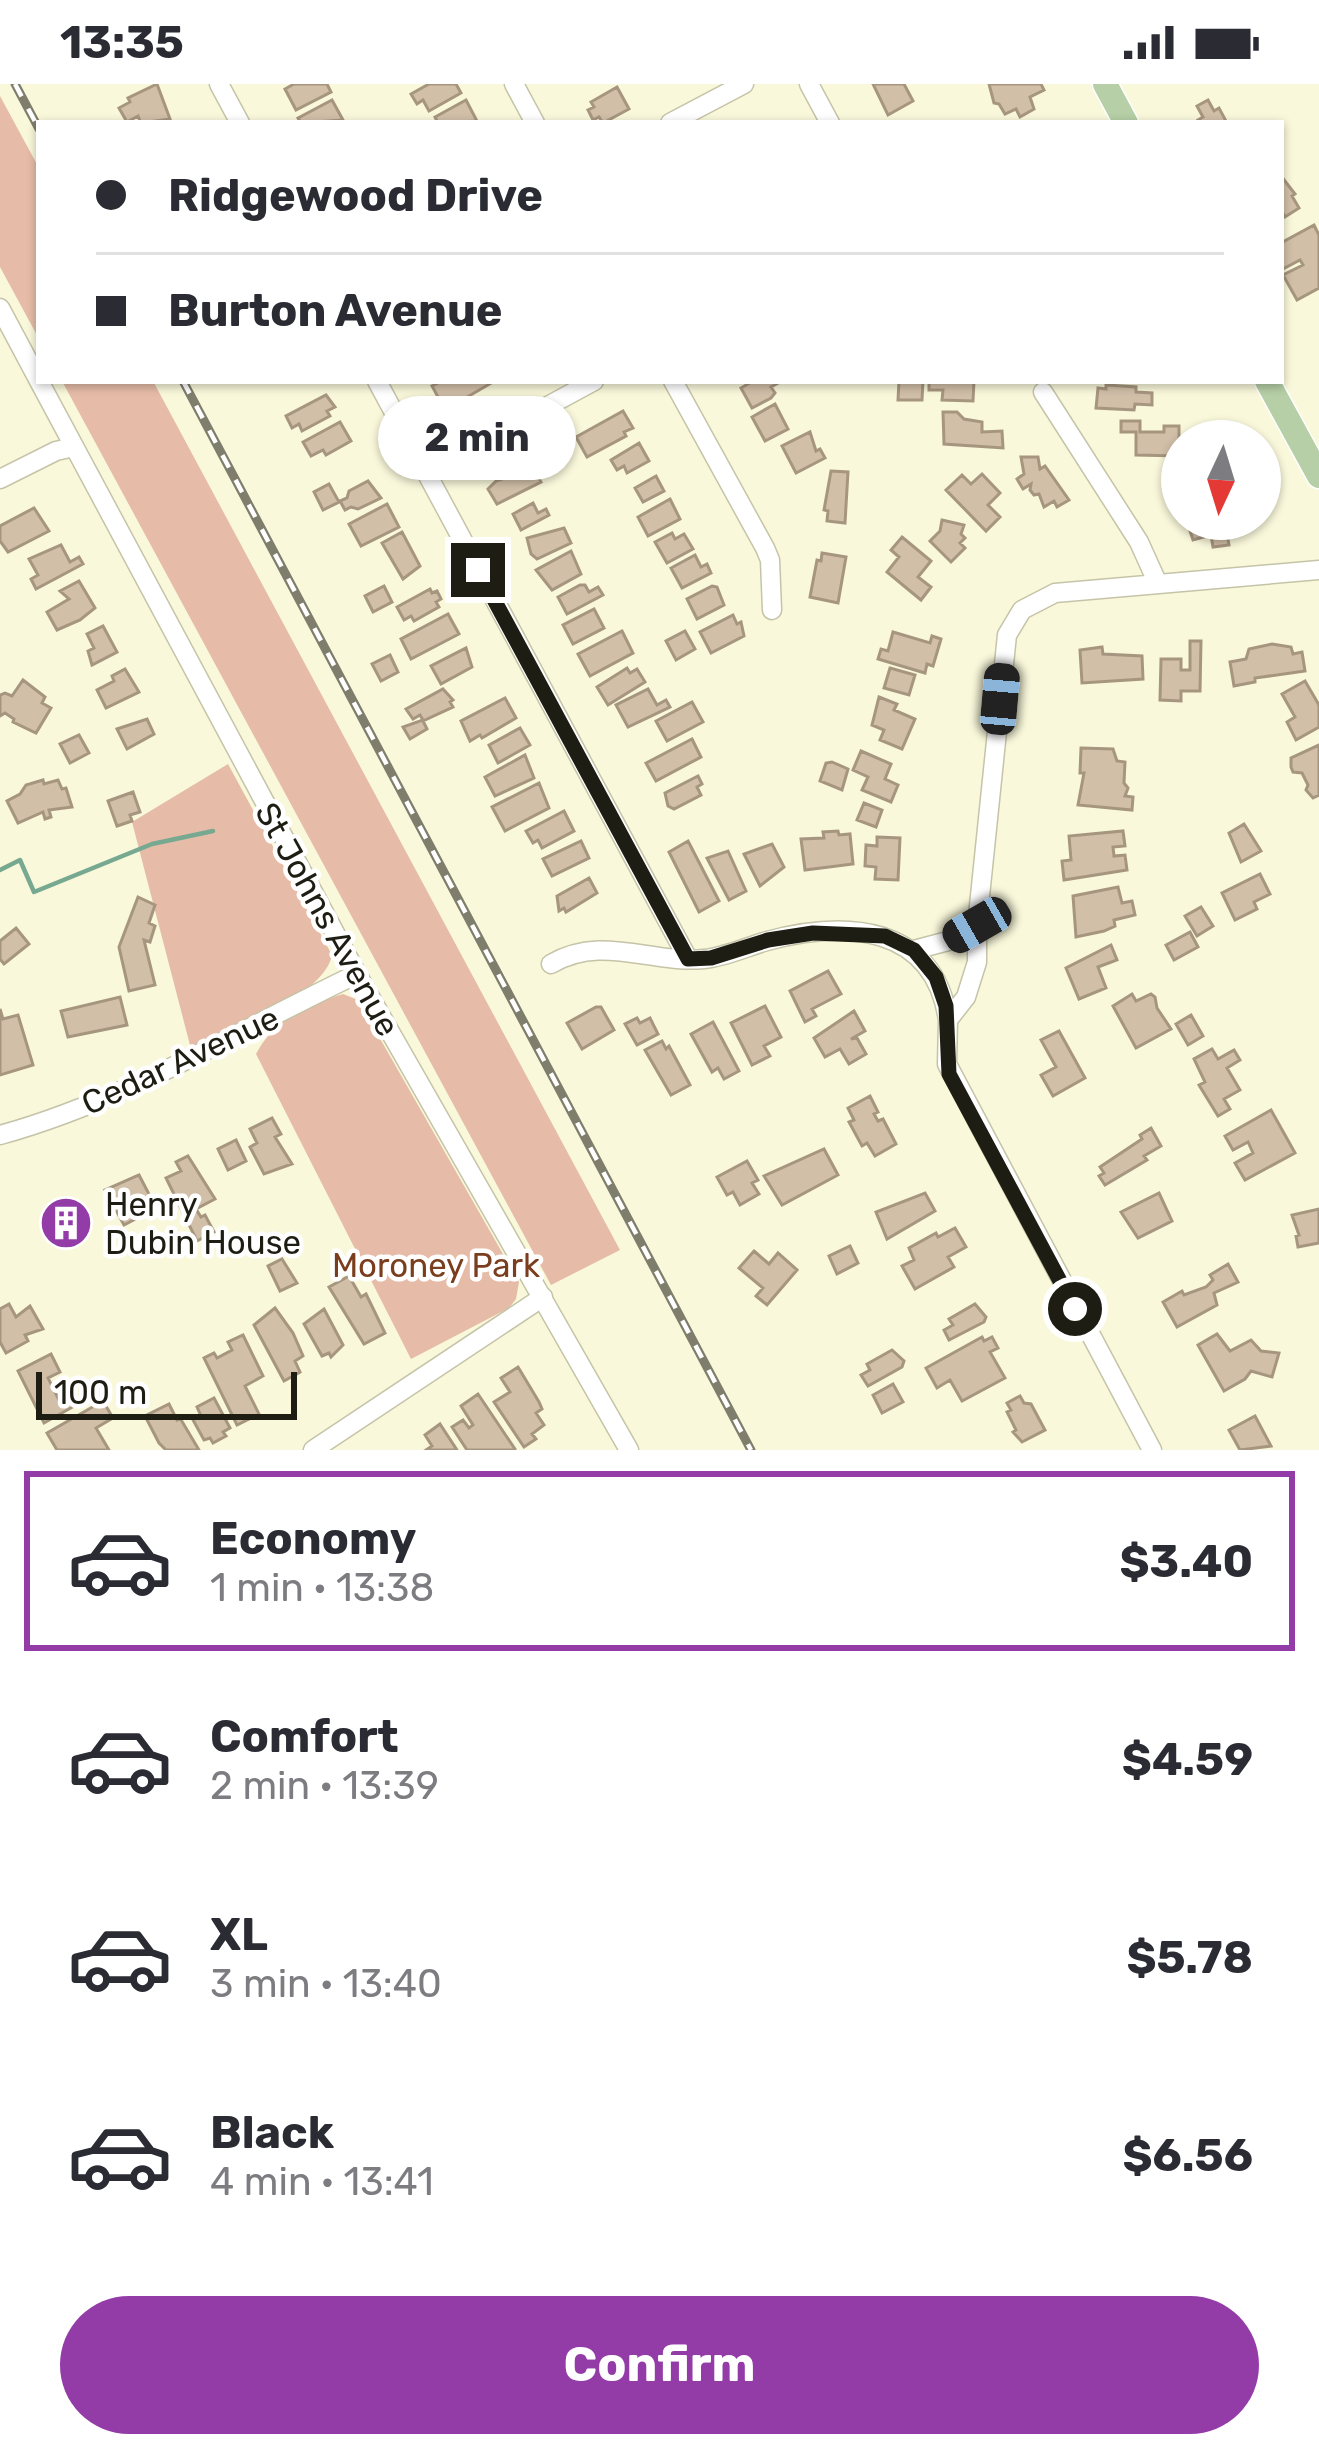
<!DOCTYPE html>
<html lang="en">
<head>
<meta charset="utf-8">
<style>
  :root { --surface:#fff; --page:#f7f7f7; --text:#2b2b33; --muted:#7c7c81; --line:#e1e1e2; --accent:#933ca8 }
  body { margin:0; font-family:Rubik,sans-serif; background:var(--page); color:var(--text); height:100vh; display:flex; flex-direction:column; font-size:45px; white-space:nowrap }
  * { box-sizing:border-box; margin:0 }
  p { font-size:39px; color:var(--muted) }
  .icon { flex:none; width:66px; height:66px; fill:none; stroke:currentColor; stroke-width:2; stroke-linecap:round; stroke-linejoin:round }
  .map { position:relative; height:1366px; overflow:hidden }
  .details { display:flex; flex-direction:column; background:var(--surface); flex:1 }
  .details>* { flex:none }
  .guide { position:absolute; left:36px; top:36px; width:1248px; height:264px; border-radius:0px; box-shadow:0 3px 9px #0004; display:grid; align-content:center; height:264px; padding:0 60px; background:var(--surface) }
  .needle { width:78px; rotate:184deg }
  .tools { position:absolute; left:1161px; top:336px; display:grid; gap:24px }
  .tools a { display:grid; place-items:center; width:120px; height:120px; border-radius:50%; background:var(--surface); box-shadow:0 3px 9px #0004; font-size:60px }
  .scale { position:absolute; left:36px; bottom:30px; width:261px; box-sizing:border-box; padding-left:12px; border:6px solid #1e1d13; border-top:0; font-size:33px; line-height:42px; white-space:nowrap; color:#1e1d13; -webkit-text-stroke:9px #fff; paint-order:stroke }
  .end { position:absolute; width:54px; height:54px; margin:-27px; border:15px solid #1e1d13; background:#fff; box-shadow:0 0 0 6px #fff }
  .from { border-radius:50% }
  .bubble { position:absolute; height:84px; border-radius:42px; background:var(--surface); box-shadow:0 3px 9px #0004; font-size:39px; font-weight:700; line-height:84px; text-align:center }
  .car { position:absolute; width:36px; height:72px; margin:-36px -18px; border-radius:15px; box-shadow:0 0 9px 3px #0007; background:linear-gradient(#222 24%,#8ab4d8 0 40%,#222 0 76%,#8ab4d8 0 86%,#222 0) }
  .guide b { display:flex; align-items:center; gap:42px; height:114px; font-size:45px }
  .guide b+b { border-top:3px solid var(--line) }
  .guide i { width:30px; height:30px; background:var(--text) }
  ul { padding:21px 0 0; list-style:none }
  li { display:flex; align-items:center; gap:36px; height:180px; margin:0 24px 18px; padding:0 36px; border:6px solid transparent; border-radius:0px }
  li div { flex:1 }
  li b { display:block; font-size:45px }
  li em { font-style:normal; font-weight:700 }
  li.selected { border-color:var(--accent) }
  li>.icon { width:108px; height:108px; stroke-width:1.5 }
  .primary-button { display:flex; gap:24px; margin-top:auto; padding:24px 60px }
  .primary-button a { flex:1; height:138px; border-radius:72px; background:var(--accent); color:#fff; font-size:48px; font-weight:700; line-height:138px; text-align:center }
  .status { display:flex; justify-content:space-between; align-items:center; height:84px; padding:0 60px; background:var(--surface); direction:ltr }
  .status svg { height:33px; fill:currentColor }
  .map>svg:first-child { display:block }
  .green { fill:#e6bca8 }
  .lines { fill:none; stroke-linecap:round; stroke-linejoin:round }
  .stream { stroke:#77a991; stroke-width:4.5 }
  .building { fill:#d1bfa8; stroke:#a7967f; stroke-width:3 }
  .minor-casing { stroke:#c5c4a8; stroke-width:21 }
  .major-casing { stroke:#fff; stroke-width:27 }
  .minor { stroke:#fff; stroke-width:18 }
  .major { stroke:#b6cfa6; stroke-width:24 }
  .rail-casing { stroke:#7f7e6c; stroke-width:9 }
  .rail { stroke:#fff; stroke-width:4.5; stroke-dasharray:14; stroke-linecap:butt }
  .route { stroke:#1e1d13; stroke-width:15 }
  .labels { text-anchor:middle; stroke-width:9; stroke-linejoin:round; paint-order:stroke }
  .street-label { font-size:33px; fill:#1e1d13; stroke:#fff }
  .poi-label { font-size:33px; fill:#1e1d13; stroke:#fff; text-anchor:start }
  .park-label { font-size:33px; fill:#7a3e1e; stroke:#fff }
</style>
</head>
<body>
<div class="status"><b>13:35</b><svg viewBox="0 0 49 12"><path d="M0 12V9h3v3zM5 12V6h3v6zM10 12V3h3v9zM15 12V0h3v12zM26 1h20v11H26zM47 4h2v5h-2z"/></svg></div>
<div class="map">
<svg width="1319" height="1366" viewBox="0 0 1319 1366">
  <rect width="100%" height="100%" fill="#f9f8db"/>
  <!-- green -->
  <path class="green" d="M0,12l39,72v171l-39,-72z
    M62,297h91l467,869 -69,35z
    M228,680l104,191c-8,42 -104,76 -141,94l-59,-227z
    M343,910l15,6 161,282 -3,17 -7,9 -98,51 -155,-305c16,-32 52,-50 87,-60z"/>
  <g class="lines">
    <!-- stream -->
    <path class="stream" d="M0,786l20,-10 14,32 118,-48 61,-13"/>
  </g>
  <!-- building -->
  <path class="building" d="M157,0l13,35 -29,4 -3,-7 -11,6 -8,-14 11,-6 -2,-4z
    M294,0h33l4,8 -35,18 -11,-21z
    M429,0h27l5,9 -32,18 -6,-11 -6,4 -6,-10z
    M873,0h31l9,17 -25,14z
    M989,0h52l3,6 -14,7 4,12 -14,8 -4,-8 -11,5 -6,-10 -5,-1z
    M617,3l12,22 -26,14 -4,-6 -6,3 -5,-10 6,-3 -3,-5z
    M332,16l11,20 -42,3 -3,-5z
    M466,16l11,21 -39,2 -3,-6z
    M1208,16l6,11 5,-3 8,15h-27l-2,-3 5,-3 -6,-11z
    M1281,92l14,18 -3,2 7,12 -14,9 -4,-7z
    M1314,141l5,10v53l-22,12 -14,-25 20,-10 -3,-5 -19,10v-27z
    M442,297h50l1,1 -48,28 -13,-24z
    M753,297h29l-11,6 4,6 -4,5 -19,10 -11,-20z
    M899,297h24l-1,19h-24z
    M929,297h45l-1,20 -31,-1 1,-10h-14z
    M1106,301l30,2v5l16,1v12l-17,-1 -1,6 -38,-2 2,-20 8,1z
    M326,311l9,12 -8,4 3,5 -28,15 -3,-7 -7,4 -6,-12z
    M775,320l13,25 -23,12 -13,-24z
    M623,327l10,17 -9,4 2,4 -39,21 -11,-20z
    M943,328h14l7,7 18,3v10l20,-1 1,17 -59,-4z
    M1121,337h19v11h24v-6h15v30l-43,-1v-23h-15z
    M340,338l11,19 -25,14 -3,-5 -12,6 -8,-14z
    M810,348l6,19 4,-2 5,9 -29,15 -14,-27z
    M639,359l10,18 -22,12 -3,-7 -7,4 -6,-10z
    M1021,373h17l2,12 5,-3 24,34 -12,7 -3,-6 -10,6 -5,-13 -5,1 -4,-5 1,-6 -8,5 -6,-10 7,-5z
    M533,384l8,14 -44,22 -9,-15 8,-8z
    M831,387l17,1 -3,51 -18,-2 1,-10 -4,-1z
    M982,390l18,19 -12,12 12,12 -14,14 -40,-41 16,-15 9,9z
    M656,392l8,15 -21,11 -8,-14z
    M368,397l13,17 -23,11 -7,-2 -6,3 -5,-9 7,-3 2,-7z
    M329,400l10,18 -16,8 -9,-18z
    M670,415l10,20 -32,17 -10,-19z
    M533,419l5,10 8,-4 3,6 -28,15 -8,-16z
    M387,420l12,23 -38,19 -12,-22z
    M34,424l15,23 -41,21 -8,-11v-15z
    M1186,435h31l2,8 -11,2v4l18,-5 3,17 -16,2 -2,-12 -18,5z
    M942,436l22,5 -3,9 4,4 -5,5 5,5 -14,14 -21,-21 10,-10z
    M564,444l7,15 -34,16 -6,-5 -4,-16z
    M402,448l18,34 -17,13 -21,-36z
    M672,449l3,6 9,-5 9,15 -26,14 -12,-21z
    M902,453l29,24 -13,16 13,10 -10,13 -34,-28 12,-15 -8,-7z
    M61,461l9,17 9,-5 4,7 -47,25 -5,-10 7,-4 -9,-16z
    M571,467l10,23 -29,16 -16,-20z
    M822,469l24,4 -8,46 -28,-6 7,-37 4,1z
    M695,471l6,12 6,-3 4,9 -29,15 -11,-20z
    M79,497l16,27 -15,12 -23,10 -10,-18 22,-13 -9,-8z
    M580,501h5l4,7 9,-5 5,8 -36,19 -9,-17z
    M384,502l8,16 -19,10 -8,-16z
    M712,502l5,1 7,18 -27,14 -10,-20z
    M430,505l2,4 5,-2 4,8 -5,3 3,5 -25,14 -3,-5 -7,4 -7,-13z
    M594,525l10,19 -31,16 -10,-19z
    M448,530l11,20 -48,25 -10,-20z
    M733,531l4,9 4,-2 3,14 -33,17 -11,-21z
    M103,542l14,26 -25,13 -4,-14 6,-3 -7,-14z
    M622,547l11,22 -43,23 -12,-22z
    M685,547l10,18 -19,11 -10,-19z
    M893,548l37,11 2,-7 9,3 -8,27 -6,-2 -2,9 -47,-14 3,-10 7,2z
    M1190,557h11l-1,50h-19v10l-21,-1 1,-41h20v11h9z
    M1272,560l19,3 2,7 9,-2 3,19 -50,7v4l-21,4 -4,-24 16,-3 3,-10z
    M1102,563l1,7 39,2 1,23 -61,4 -2,-33z
    M466,564l6,19 -31,17 -10,-18z
    M390,571l8,17 -17,9 -9,-17z
    M627,584l3,5 7,-4 8,13 -37,23 -11,-18z
    M890,584l25,7 -6,20 -25,-7z
    M125,585l14,23 -33,16 -9,-18 17,-9 -2,-5z
    M23,596l22,17 -3,6 9,5 -15,25 -23,-11 1,-3 -9,-6 -5,3v-21l5,-2 7,3z
    M1305,597l14,24v22l-23,13 -9,-18 8,-5 -13,-23z
    M443,605l10,11 -3,2 3,5 -30,14 4,8 -17,10 -7,-12 20,-7 -3,-5 -7,4 -7,-10z
    M648,605l9,16 9,-5 4,7 -42,20 -12,-22z
    M879,613l18,7 -3,6 21,9 -13,30 -22,-9 4,-10 -12,-5z
    M505,614l11,20 -34,20 -2,-3 -10,6 -9,-20z
    M692,618l11,20 -36,19 -11,-20z
    M147,635l7,15 -27,15 -10,-20z
    M520,644l10,17 -32,18 -9,-18z
    M79,651l10,18 -19,10 -10,-19z
    M692,655l9,18 -45,24 -10,-18z
    M1319,661v50l-6,3 -7,-8 2,-5 -6,-12 -9,-1 -2,-5v-9z
    M1081,664l32,1 4,12 8,1 -1,21 4,5 -3,8 8,1 -1,13 -54,-5 6,-32h-4z
    M861,667l30,13 -6,15 13,6 -7,17 -29,-12 6,-13 -15,-7z
    M525,671l9,23 -39,18 -10,-19z
    M832,678l16,7 -6,21 -22,-9 6,-18z
    M698,692l4,8 -5,3 4,8 -27,14 -6,-3 -3,-13z
    M43,696l1,4 14,-4 4,9 4,-1 6,19 -23,3 2,7 -6,2 -2,-7 -25,11 -11,-22 13,-7 6,-9z
    M539,699l10,25 -44,23 -13,-24z
    M133,708l7,20 -10,3 2,6 -15,5 -9,-25z
    M864,719l18,7 -6,17 -19,-7z
    M564,727l10,20 -32,17 -4,-8 -5,3 -7,-12z
    M1244,740l17,27 -20,11 -12,-29z
    M838,747l1,4 11,-1 3,30 -48,6 -4,-31 23,-1 -1,-6z
    M1123,747l2,15 -12,1 1,9 11,-1 2,15 -63,10 -2,-19 9,-1 -2,-24z
    M877,753l23,1 -2,42 -23,-1 1,-12 -11,-1 1,-21 11,1z
    M581,757l8,17 -37,18 -9,-17z
    M688,757l31,60 -20,11 -30,-60z
    M772,760l12,23 -24,19 -16,-32z
    M728,767l18,40 -17,9 -22,-42z
    M1260,790l10,20 -16,8 3,7 -22,11 -13,-27z
    M589,794l8,15 -31,19 -2,-4 -5,3 -2,-15z
    M1118,803l4,16 10,-2 3,14 -21,5 1,6 -11,5 -28,6 -3,-41z
    M138,813l17,8 -6,18 6,3 -5,16 -6,-2 11,45 -26,6 -10,-44z
    M1201,823l12,19 -16,10 -12,-20z
    M16,844l13,16 -25,20 -4,-5v-18z
    M1190,848l8,15 -24,13 -8,-15z
    M1111,861l6,15 -19,7 8,21 -27,11 -13,-31z
    M828,887l13,23 -29,15 4,7 -11,6 -15,-31z
    M1132,910l4,7 15,-7 4,3 2,11 14,21 -35,19 -23,-42z
    M120,913l7,28 -59,12 -7,-26z
    M765,922l16,31 -17,9 6,10 -18,9 -21,-42z
    M596,923h5l13,23 -32,19 -15,-26z
    M0,925l3,10 15,-4 15,50 -33,10z
    M854,927l11,20 -14,8 6,-1 9,16 -17,10 -9,-15 -15,8 -11,-19z
    M1191,931l12,21 -15,9 -12,-21z
    M637,934l3,5 10,-5 8,16 -21,11 -12,-21z
    M713,938l26,49 -15,8 -6,-11 -6,4 -21,-38z
    M1059,947l26,47 -32,18 -12,-21 15,-8 -15,-27z
    M662,957l4,8 3,-3 21,39 -19,10 -26,-45z
    M1212,965l6,10 16,-9 6,10 -13,8 13,22 -16,9 6,10 -12,7 -19,-31 6,-3 -11,-23z
    M870,1012l8,16 -4,2 4,7 5,-2 13,25 -21,12 -8,-13 -5,3 -13,-24 5,-2 -6,-12z
    M1271,1026l24,43 -50,27 -10,-17 18,-10 -5,-11 -15,8 -8,-14z
    M272,1034l9,16 -6,3 17,27 -28,10 -14,-27 7,-4 -7,-14z
    M1151,1044l10,18 -17,10 3,4 -42,25 -6,-9 5,-3 -4,-6 42,-28 -2,-4z
    M236,1056l10,21 -18,9 -10,-21z
    M824,1065l14,26 -56,30 -18,-29z
    M188,1072l27,43 -19,10 5,8 4,-2 9,17 -17,9 -31,-63 15,-7 -5,-9z
    M747,1077l11,19 -6,3 7,11 -19,11 -7,-13 -6,3 -10,-18z
    M139,1091l11,21 -12,6 7,12 -21,11 -19,-35z
    M925,1109l10,18 -48,28 -11,-27z
    M1159,1109l13,28 -34,17 -17,-26z
    M54,1124l4,7 22,-7 6,12 -11,6 3,4 -22,8 -11,-26z
    M1319,1125v34l-21,4 -2,-11 3,-1 -7,-20z
    M955,1144l11,19 -18,10 6,10 -39,22 -13,-23 12,-6 -5,-12 27,-15 2,4z
    M850,1162l8,17 -21,11 -8,-18z
    M754,1167l15,13 9,-11 19,17 -30,35 -11,-9 7,-8 -24,-20z
    M282,1175l15,24 -17,8 -12,-25z
    M1228,1180l10,18 -24,11 3,12 -40,22 -14,-25 19,-11 2,4 22,-8 7,-7 -3,-5z
    M349,1192l12,21 5,-3 19,39 -21,11 -35,-57z
    M9,1220l7,13 14,-11 13,23 -18,6 3,6 -22,12 -6,-11v-33z
    M975,1220l11,13 -2,5 -35,18 -5,-10 9,-5 -4,-6z
    M275,1224l18,25 10,23 -8,5 5,11 -16,9 -30,-56z
    M324,1225l19,36 -12,12 -2,-4 -7,3 -18,-32z
    M1217,1250l13,17 21,-11 10,11 18,2 -7,24 -21,-6 -6,8 -21,12 -26,-46z
    M243,1251l20,41 -18,10 14,28 -22,11 -33,-67 10,-5 3,5 15,-8 -4,-8z
    M982,1253l2,4 8,-4 6,11 -8,4 15,26 -43,23 -12,-21 -13,8 -11,-20z
    M892,1266l12,11 -2,6 -34,19 -7,-11 9,-5 -3,-6z
    M51,1270l9,18 -12,6 12,24 5,-2 -3,-6 8,-5 8,15 -34,19 -26,-52z
    M518,1283l21,35 3,7 -6,4 8,12 -12,9 4,5 -12,8 -30,-45 16,-10 -9,-14z
    M893,1300l10,18 -21,11 -9,-18z
    M478,1310l37,55 -1,1h-47l-15,-23 11,-7 6,8 4,-3 -12,-19z
    M1020,1312l4,7 7,1 14,26 -23,12 -9,-10 3,-2 -9,-18 4,-2 -4,-7z
    M214,1314l16,30 -7,4 3,4 -13,7 -3,-5 -6,2 -11,-20 8,-4 -4,-9z
    M103,1317l10,17 -17,10 13,22h-52l-10,-17z
    M169,1320l8,16 3,-2 19,32h-33l-7,-7 -14,-27z
    M1255,1332l16,30 -31,4 -11,-20z
    M440,1340l17,26h-31l6,-4 -7,-11z"/>
  <g class="lines">
    <!-- minor casing -->
    <g class="minor-casing">
      <path id="minor" d="M219,0l21,39
        M514,0l21,39
        M809,0l21,39
        M670,39l74,-39
        M0,224l39,73
        M39,297l318,593 272,476
        M377,297l311,578
        M673,297l92,167 5,12 2,50
        M1043,308l96,150 19,42
        M426,388l168,-91
        M0,395l56,-28 18,-4
        M914,866l34,-9 29,-16
        M551,880c51,-30 99,0 153,-5 21,-2 42,-12 63,-18 78,-21 167,-17 181,79
        M0,1051c127,-35 239,-105 357,-161
        M313,1366l230,-153
        M1152,1366l-205,-386 1,-44 18,-23 11,-35v-37l30,-290 15,-25 33,-17 264,-23"/>
    </g>
    <!-- major casing -->
    <g class="major-casing">
      <path id="major" d="M1105,0l21,39
        M1267,297l52,95"/>
    </g>
    <!-- minor -->
    <use href="#minor" class="minor"/>
    <!-- major -->
    <use href="#major" class="major"/>
    <!-- rail casing -->
    <g class="rail-casing">
      <path id="rail" d="M15,0l24,45
        M183,297l568,1069"/>
    </g>
    <!-- rail -->
    <use href="#rail" class="rail"/>
  </g>
  <g class="lines">
    <!-- route -->
    <path class="route" d="M478,486l210,389 23,-1 57,-18 45,-7 72,3 29,14 22,27 10,29 3,68 126,235"/>
  </g>
  <!-- icons -->
  <defs>
    <g id="building-disc" transform="scale(2.7)"><circle r="9.5" fill="#933ca8" stroke="#fff"/><path d="M-4-6H4V6H1V3H-1V6H-4ZM-2.5-4.3h1.7v1.8h-1.7ZM.8-4.3h1.7v1.8H.8ZM-2.5-1h1.7V.8h-1.7ZM.8-1h1.7V.8H.8Z" fill="#fff"/></g>
  </defs>
  <g fill-rule="evenodd">
    <use href="#building-disc" x="66" y="1139"/>
  </g>
  <g class="labels">
    <!-- street labels -->
    <g class="street-label">
      <text transform="translate(328 835) rotate(61)" y="12">St Johns Avenue</text>
      <text transform="translate(180 976) rotate(-25)" y="12">Cedar Avenue</text>
    </g>
    <!-- poi labels -->
    <g class="poi-label">
      <text x="105" y="1132">Henry<tspan x="105" dy="38">Dubin House</tspan></text>
    </g>
    <!-- park labels -->
    <g class="park-label">
      <text x="436" y="1193">Moroney Park</text>
    </g>
  </g>
</svg>
<div class="tools">
<a><svg class="needle" viewBox="-14 -14 28 28"><path d="M0-13l5 13h-10z" fill="#e53935"/><path d="M0 13l5-13h-10z" fill="#7c7c81"/></svg></a>
</div>
<div class="scale">100 m</div>
<i class="end from" style="left:1075px;top:1225px"></i>
<i class="end" style="left:478px;top:486px"></i>
<div class="bubble" style="left:378px;top:312px;width:198px">2 min</div>
<i class="car" style="left:1000px;top:615px;rotate:5deg"></i>
<i class="car" style="left:977px;top:841px;rotate:240deg"></i>
<div class="guide">
<b><i class="from"></i>Ridgewood Drive</b>
<b><i></i>Burton Avenue</b>
</div>
</div>
<section class="details">
<ul>
<li class="selected"><svg class="icon" aria-label="car" viewBox="0 0 24 24"><path d="M5 17H2v-5l4-1 3-4h7l3 4 3 1v5h-3M9 17h6M6 11h13"/><circle cx="7" cy="17" r="2"/><circle cx="17" cy="17" r="2"/></svg><div><b>Economy</b><p>1 min · 13:38</p></div><em>$3.40</em></li>
<li><svg class="icon" aria-label="car" viewBox="0 0 24 24"><path d="M5 17H2v-5l4-1 3-4h7l3 4 3 1v5h-3M9 17h6M6 11h13"/><circle cx="7" cy="17" r="2"/><circle cx="17" cy="17" r="2"/></svg><div><b>Comfort</b><p>2 min · 13:39</p></div><em>$4.59</em></li>
<li><svg class="icon" aria-label="car" viewBox="0 0 24 24"><path d="M5 17H2v-5l4-1 3-4h7l3 4 3 1v5h-3M9 17h6M6 11h13"/><circle cx="7" cy="17" r="2"/><circle cx="17" cy="17" r="2"/></svg><div><b>XL</b><p>3 min · 13:40</p></div><em>$5.78</em></li>
<li><svg class="icon" aria-label="car" viewBox="0 0 24 24"><path d="M5 17H2v-5l4-1 3-4h7l3 4 3 1v5h-3M9 17h6M6 11h13"/><circle cx="7" cy="17" r="2"/><circle cx="17" cy="17" r="2"/></svg><div><b>Black</b><p>4 min · 13:41</p></div><em>$6.56</em></li>
</ul>
<div class="primary-button"><a>Confirm</a></div>
</section>
</body>
</html>
